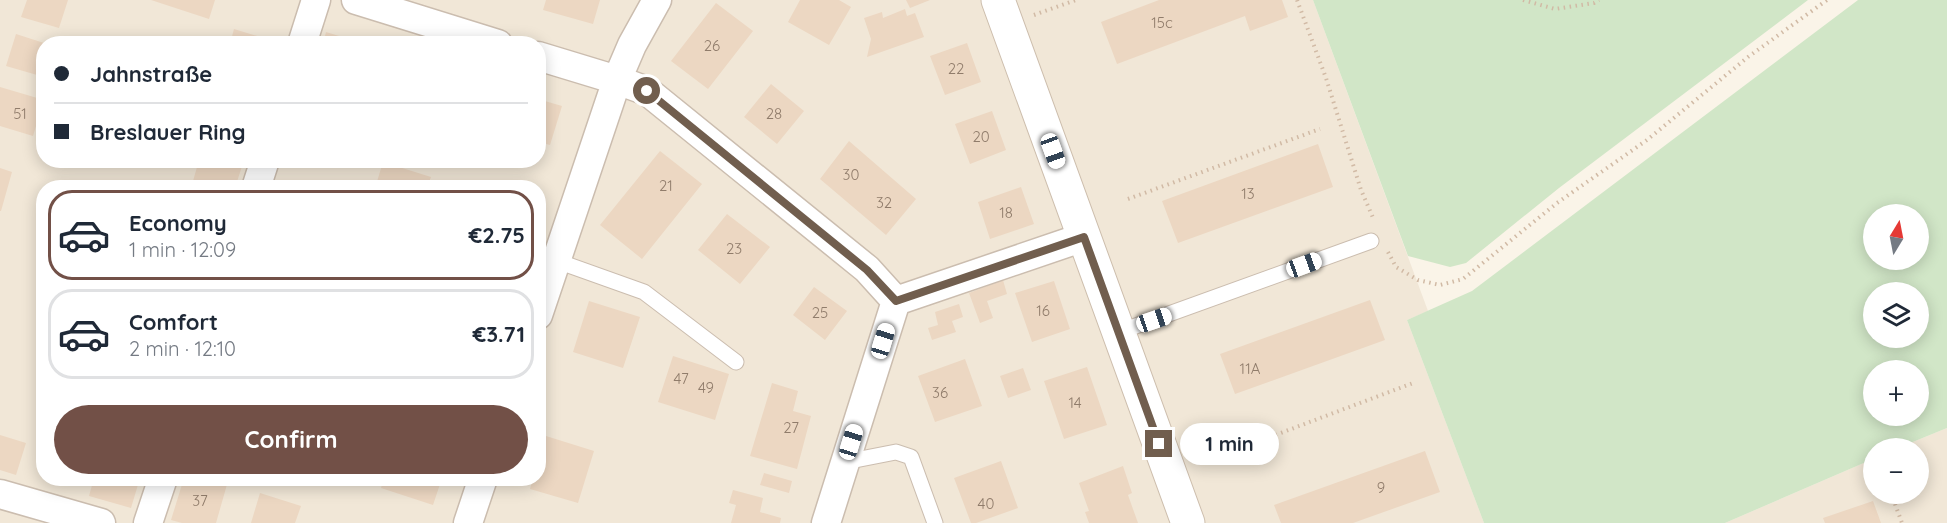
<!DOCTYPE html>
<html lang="en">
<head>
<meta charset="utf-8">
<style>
  :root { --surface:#fff; --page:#f6f6f7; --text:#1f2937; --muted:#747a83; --line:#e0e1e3; --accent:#725047 }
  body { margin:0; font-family:Quicksand,sans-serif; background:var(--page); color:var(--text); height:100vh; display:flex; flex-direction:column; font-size:22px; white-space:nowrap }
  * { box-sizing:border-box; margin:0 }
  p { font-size:20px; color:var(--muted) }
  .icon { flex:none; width:33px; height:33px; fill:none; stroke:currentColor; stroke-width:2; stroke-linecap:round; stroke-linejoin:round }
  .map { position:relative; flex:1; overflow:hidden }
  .drawer { position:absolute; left:36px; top:180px; width:510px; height:306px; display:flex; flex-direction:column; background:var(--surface); border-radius:24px; box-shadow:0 3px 15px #0003 }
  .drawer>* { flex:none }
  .guide { position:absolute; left:36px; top:36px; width:510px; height:132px; border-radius:24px; box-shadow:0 3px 15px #0003; display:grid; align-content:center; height:132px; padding:0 18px; background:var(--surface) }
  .needle { width:39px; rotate:10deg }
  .controls { position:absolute; left:1863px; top:204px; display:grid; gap:12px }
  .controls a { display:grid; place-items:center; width:66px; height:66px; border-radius:50%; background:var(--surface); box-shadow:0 3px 15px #0003; font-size:30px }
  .end { position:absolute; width:27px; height:27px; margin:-14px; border:8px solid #715e4e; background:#fff; box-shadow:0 0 0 3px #fff }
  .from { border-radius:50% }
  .bubble { position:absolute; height:42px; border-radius:21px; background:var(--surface); box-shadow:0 3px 15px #0003; font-size:20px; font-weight:700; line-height:42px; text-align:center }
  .car { position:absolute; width:18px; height:36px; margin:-18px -9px; border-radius:8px; box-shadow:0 0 4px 2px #0007; background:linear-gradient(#fff 24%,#345 0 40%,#fff 0 76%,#345 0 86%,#fff 0) }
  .guide b { display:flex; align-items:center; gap:21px; height:57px; font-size:22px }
  .guide b+b { border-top:2px solid var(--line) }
  .guide i { width:15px; height:15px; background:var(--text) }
  ul { padding:10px 0 0; list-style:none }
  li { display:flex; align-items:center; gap:18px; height:90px; margin:0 12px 9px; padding:0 6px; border:3px solid var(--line); border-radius:24px }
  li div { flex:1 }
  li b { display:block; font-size:22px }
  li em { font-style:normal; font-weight:700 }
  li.on { border-color:var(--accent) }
  li>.icon { width:54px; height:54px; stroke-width:1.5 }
  .action { display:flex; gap:12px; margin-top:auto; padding:12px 18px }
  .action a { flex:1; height:69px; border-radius:36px; background:var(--accent); color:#fff; font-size:24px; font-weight:700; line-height:69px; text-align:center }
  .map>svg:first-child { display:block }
  .residential { fill:#f1e7d7; fill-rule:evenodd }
  .green { fill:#d1e6c7; fill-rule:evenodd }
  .building { fill:#ecd7c2 }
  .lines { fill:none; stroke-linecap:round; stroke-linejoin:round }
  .lane-casing { stroke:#cbbdaf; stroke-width:17 }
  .street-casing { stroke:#cbbdaf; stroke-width:31 }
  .secondary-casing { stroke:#cdbead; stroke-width:35 }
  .path { stroke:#d1baa5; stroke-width:4; stroke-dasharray:1.5 4.5; stroke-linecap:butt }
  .lane { stroke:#fff; stroke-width:15 }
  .street { stroke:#fff; stroke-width:28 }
  .secondary { stroke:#fff; stroke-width:33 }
  .route { stroke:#715e4e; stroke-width:8 }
  .labels { text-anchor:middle; stroke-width:5; stroke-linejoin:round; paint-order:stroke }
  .number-label { font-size:15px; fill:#907c6b }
</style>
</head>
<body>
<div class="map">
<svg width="1947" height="523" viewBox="0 0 1947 523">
  <rect width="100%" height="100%" fill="#faf4e8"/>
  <!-- residential -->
  <path class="residential" d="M0,0h1313l115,311 -21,9 77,203h-1484zM44,44h494v116h-494zM44,188h494v290h-494z
    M1947,428v95h-222l148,-64 1,35h44v-46h-20z"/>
  <!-- green -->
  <path class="green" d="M1313,0h495l-249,188 -93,75 -16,4 -42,-11z
    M1858,0h89v428l-49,20h-24l-1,11 -148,64h-241l-77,-203 65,-29zM1874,214h44v46h-44zM1874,292h44v46h-44zM1874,370h44v46h-44z"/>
  <!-- building -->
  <path class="building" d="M27,0h41l-9,28 -38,-11z
    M151,0h64l-6,19z
    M546,0h54l-7,24 -50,-14z
    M800,0h39l12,7 -22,38 -41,-23z
    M906,0h24l-20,8z
    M1159,0h123l6,17 -38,14 -5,-15 -128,48 -16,-42z
    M716,3l37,28 -45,58 -37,-28z
    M905,9l2,7 8,-3 9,24 -57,20 4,-18 -7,-21 18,-6 1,6z
    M234,29l46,14v1h-50z
    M326,32l36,11v1h-39z
    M16,34l28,9v34l-38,-11z
    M967,43l14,39 -36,13 -15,-39z
    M771,84l33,27 -27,33 -33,-27z
    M0,87l44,13 -11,36 -33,-10z
    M538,99l24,7 -12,39 -12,-3z
    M992,111l14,39 -36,14 -15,-40z
    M849,141l67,58 -30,36 -66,-56z
    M1318,144l15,43 -155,56 -16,-42z
    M660,151l42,33 -60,75 -42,-34z
    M199,160h45l-9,28h-44z
    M383,162l48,15 -4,11h-52z
    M0,168l12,4 -11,39h-1z
    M1021,187l13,37 -44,15 -12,-37z
    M727,214l43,33 -30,37 -42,-34z
    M1003,280l4,14 -20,7 6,17 -13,5 -11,-30z
    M1054,281l16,48 -38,13 -17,-49z
    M814,287l33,24 -22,29 -32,-25z
    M1370,300l15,40 -150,54 -15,-40z
    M589,301l51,16 -17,51 -50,-16z
    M959,304l4,13 -11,4 4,11 -24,8 -4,-12 10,-3 -3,-13z
    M673,356l56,18 -14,46 -57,-18z
    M965,359l17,47 -47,16 -17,-46z
    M1087,367l20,58 -43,14 -20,-58z
    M1023,368l8,22 -23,8 -8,-22z
    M772,383l26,8 -5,20 18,5 -14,53 -47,-13z
    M0,435l26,8 -10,32 -16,-5z
    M546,436l48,15 -16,52 -48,-14 3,-11h5v-17z
    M1425,451l15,41 -87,31h-72l-7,-18z
    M1001,461l17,47 -42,15h-5l-17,-45z
    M1123,466l9,27 -4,2 10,28h-49l-4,-11 4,-1 -10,-28z
    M764,473l28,8 -3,12 -29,-8z
    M94,478h46l-9,30 -42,-12z
    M184,478h34l10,3 -12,42h-34l-11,-3z
    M384,478h58l-9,27 -52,-17z
    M733,490l30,8 -3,14 21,6 -1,5h-49l5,-18 -7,-2z
    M260,493l41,13 -6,17h-44z
    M1873,501l8,22h-56l-2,-5z"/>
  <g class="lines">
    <!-- lane casing -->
    <g class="lane-casing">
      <path id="lane" d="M557,261l87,31 92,70
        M1119,332l252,-91
        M845,462l51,-10 15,5 24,66"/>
    </g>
    <!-- street casing -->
    <g class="street-casing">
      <path id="street" d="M356,0l142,44
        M302,44l14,-44
        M538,56l79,24 30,11 220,178 29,32 -70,222
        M256,188l9,-28
        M896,301l188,-64
        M538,315l79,-235 15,-35 25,-45
        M0,494l101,29
        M148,523l15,-45
        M468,523l15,-45"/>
    </g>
    <!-- secondary casing -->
    <g class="secondary-casing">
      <path id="secondary" d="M998,0l190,523"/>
    </g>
    <!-- path -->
    <path class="path" d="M1297,0l29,78 35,112 13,30
      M1523,0l32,9 39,-6 5,-3
      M1034,15l42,-15
      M1128,199l192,-70
      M1388,252l8,15 22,13 22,5 23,-6 94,-76 90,-63 101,-83 79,-57
      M1225,454l188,-71
      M1895,504l7,19"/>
    <!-- lane -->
    <use href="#lane" class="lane"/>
    <!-- street -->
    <use href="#street" class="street"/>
    <!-- secondary -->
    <use href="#secondary" class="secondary"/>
  </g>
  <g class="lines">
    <!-- route -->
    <path class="route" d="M647,91l220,179 29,31 188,-64 75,207"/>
  </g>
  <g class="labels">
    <!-- number labels -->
    <g class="number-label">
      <text x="1162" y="28">15c</text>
      <text x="712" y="51">26</text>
      <text x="956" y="74">22</text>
      <text x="20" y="119">51</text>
      <text x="774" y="119">28</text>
      <text x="981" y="142">20</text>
      <text x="851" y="180">30</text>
      <text x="666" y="191">21</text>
      <text x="1248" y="199">13</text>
      <text x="884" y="208">32</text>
      <text x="1006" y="218">18</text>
      <text x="734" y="254">23</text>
      <text x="1043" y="316">16</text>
      <text x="820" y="318">25</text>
      <text x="1250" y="374">11A</text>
      <text x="681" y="384">47</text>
      <text x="706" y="393">49</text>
      <text x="940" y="398">36</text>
      <text x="1075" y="408">14</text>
      <text x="791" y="433">27</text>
      <text x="1381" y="493">9</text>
      <text x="200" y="506">37</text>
      <text x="986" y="509">40</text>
    </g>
  </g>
</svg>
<div class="controls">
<a><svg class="needle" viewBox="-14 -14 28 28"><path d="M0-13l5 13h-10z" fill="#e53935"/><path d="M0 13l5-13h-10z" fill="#747a83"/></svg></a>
<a><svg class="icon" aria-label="layers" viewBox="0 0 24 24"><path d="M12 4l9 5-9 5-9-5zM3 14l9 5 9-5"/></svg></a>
<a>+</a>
<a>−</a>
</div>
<i class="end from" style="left:647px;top:91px"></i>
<i class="end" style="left:1159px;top:444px"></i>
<div class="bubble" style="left:1180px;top:423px;width:99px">1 min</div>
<i class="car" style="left:1053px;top:151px;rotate:160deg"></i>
<i class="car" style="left:1304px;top:265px;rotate:70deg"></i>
<i class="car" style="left:1154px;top:320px;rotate:71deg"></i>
<i class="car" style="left:883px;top:341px;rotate:17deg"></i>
<i class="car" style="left:851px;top:442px;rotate:17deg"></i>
<div class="guide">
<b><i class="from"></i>Jahnstraße</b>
<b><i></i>Breslauer Ring</b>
</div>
<section class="drawer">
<ul>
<li class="on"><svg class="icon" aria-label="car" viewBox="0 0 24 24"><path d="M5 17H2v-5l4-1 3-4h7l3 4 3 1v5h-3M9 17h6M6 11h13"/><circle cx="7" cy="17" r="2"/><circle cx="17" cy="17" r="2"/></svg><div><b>Economy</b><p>1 min · 12:09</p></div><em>€2.75</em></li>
<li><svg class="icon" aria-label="car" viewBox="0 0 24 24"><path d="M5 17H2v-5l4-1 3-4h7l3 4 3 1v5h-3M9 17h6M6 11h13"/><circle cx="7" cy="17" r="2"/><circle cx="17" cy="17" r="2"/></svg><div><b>Comfort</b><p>2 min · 12:10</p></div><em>€3.71</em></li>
</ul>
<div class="action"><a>Confirm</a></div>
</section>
</div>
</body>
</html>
